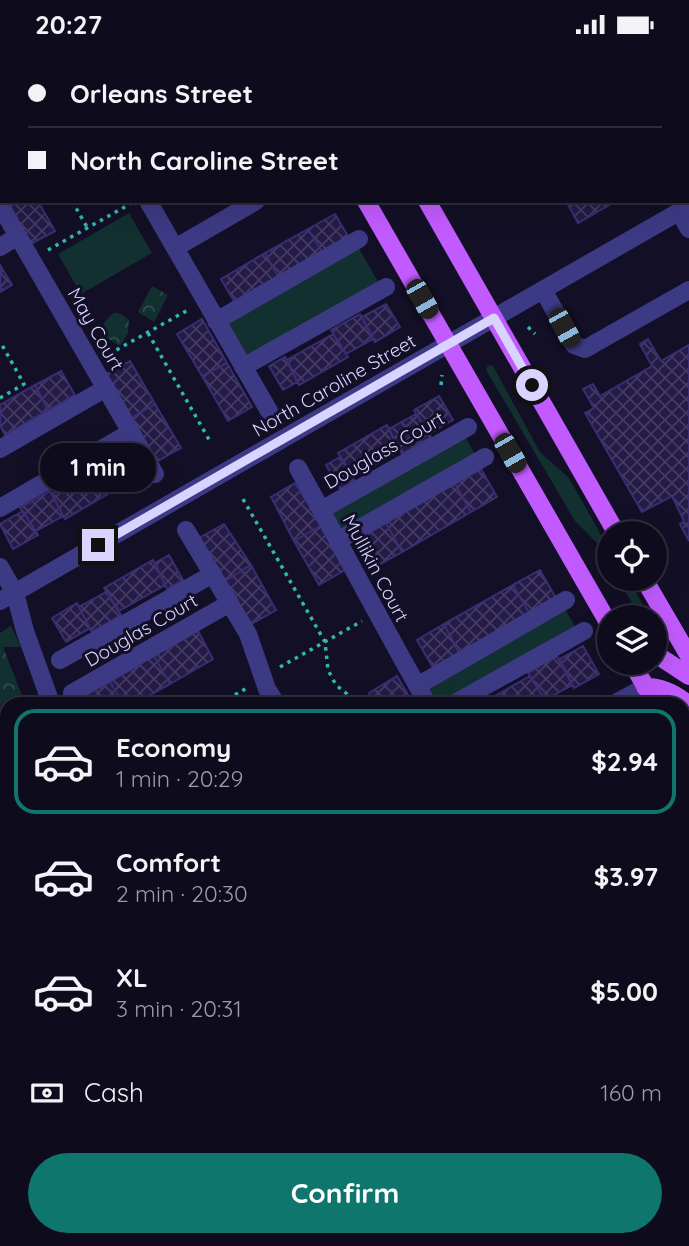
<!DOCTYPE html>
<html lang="en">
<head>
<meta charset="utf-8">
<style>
  :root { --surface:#0e0b1c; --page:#1c1929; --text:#f1f3f6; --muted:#9b9ba3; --line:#2e2b3b; --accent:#0f766e }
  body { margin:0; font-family:Quicksand,sans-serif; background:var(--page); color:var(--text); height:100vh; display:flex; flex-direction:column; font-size:26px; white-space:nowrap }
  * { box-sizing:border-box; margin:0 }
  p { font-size:23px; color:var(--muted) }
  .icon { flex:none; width:38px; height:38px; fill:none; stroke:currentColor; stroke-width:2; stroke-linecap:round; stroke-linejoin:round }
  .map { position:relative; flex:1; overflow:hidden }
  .side { position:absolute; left:0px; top:648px; width:690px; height:550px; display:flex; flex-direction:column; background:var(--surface); border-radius:21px 21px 0 0; box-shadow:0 7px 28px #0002,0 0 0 2px var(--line) }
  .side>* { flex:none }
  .top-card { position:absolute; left:0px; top:0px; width:690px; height:154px; box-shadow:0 7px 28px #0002,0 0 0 2px var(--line); display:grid; align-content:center; height:154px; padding:0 28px; background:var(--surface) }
  .tools { position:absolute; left:597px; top:472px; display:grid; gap:14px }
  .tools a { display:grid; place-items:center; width:70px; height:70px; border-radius:50%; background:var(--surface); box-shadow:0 7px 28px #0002,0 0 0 2px var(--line); font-size:35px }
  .end { position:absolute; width:32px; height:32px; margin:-16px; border:9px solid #d9d4ff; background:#111; box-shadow:0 0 0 4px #111 }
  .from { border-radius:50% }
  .bubble { position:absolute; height:49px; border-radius:24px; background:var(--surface); box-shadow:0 7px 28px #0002,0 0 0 2px var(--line); font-size:23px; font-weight:800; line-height:49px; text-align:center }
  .car { position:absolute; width:21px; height:42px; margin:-21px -10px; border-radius:9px; box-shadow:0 0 5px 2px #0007; background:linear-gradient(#222 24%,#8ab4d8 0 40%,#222 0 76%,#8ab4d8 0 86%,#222 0) }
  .top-card b { display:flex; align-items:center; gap:24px; height:66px; font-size:26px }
  .top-card b+b { border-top:2px solid var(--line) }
  .top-card i { width:18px; height:18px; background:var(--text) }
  ul { padding:12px 0 0; list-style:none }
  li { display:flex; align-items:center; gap:21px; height:105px; margin:0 14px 10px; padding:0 14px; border:4px solid transparent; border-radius:21px }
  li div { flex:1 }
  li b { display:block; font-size:26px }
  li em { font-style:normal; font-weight:800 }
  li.current { border-color:var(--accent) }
  li>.icon { width:63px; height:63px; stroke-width:1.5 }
  .pay { display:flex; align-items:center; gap:18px; height:77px; padding:0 28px; font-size:26px }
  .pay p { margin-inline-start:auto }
  .action { display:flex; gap:14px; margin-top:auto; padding:14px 28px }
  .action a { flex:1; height:80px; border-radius:42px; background:var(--accent); color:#fff; font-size:28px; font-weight:800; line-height:80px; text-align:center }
  .status { display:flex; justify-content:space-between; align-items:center; height:49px; padding:0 35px; background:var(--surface); direction:ltr }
  .status svg { height:19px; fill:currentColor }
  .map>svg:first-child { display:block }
  .grass { fill:#12302f }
  .forest { fill:url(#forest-crowns) }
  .building { fill:url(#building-cross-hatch); stroke:#3b2d73; stroke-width:2 }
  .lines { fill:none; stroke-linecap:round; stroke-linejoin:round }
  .path { stroke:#2fb8b0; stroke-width:3.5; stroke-dasharray:3.5 5; stroke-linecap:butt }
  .minor { stroke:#3d3a85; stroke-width:18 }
  .major { stroke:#c25bff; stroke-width:18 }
  .route { stroke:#d9d4ff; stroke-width:9 }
  .labels { text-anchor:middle; stroke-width:6; stroke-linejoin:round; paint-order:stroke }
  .street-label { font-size:19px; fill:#d9d4ff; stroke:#130f26 }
</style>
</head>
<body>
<div class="status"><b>20:27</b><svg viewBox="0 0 49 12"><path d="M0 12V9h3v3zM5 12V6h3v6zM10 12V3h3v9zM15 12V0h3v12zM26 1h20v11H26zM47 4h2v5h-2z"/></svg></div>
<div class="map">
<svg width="689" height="1197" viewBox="0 0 689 1197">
  <defs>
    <pattern id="forest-crowns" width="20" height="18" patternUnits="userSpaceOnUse" patternTransform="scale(1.75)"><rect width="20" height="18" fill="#12302f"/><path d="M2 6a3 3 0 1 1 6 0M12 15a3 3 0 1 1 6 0" fill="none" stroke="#344d4e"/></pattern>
    <pattern id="building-cross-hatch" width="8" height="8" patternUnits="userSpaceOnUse" patternTransform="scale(1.75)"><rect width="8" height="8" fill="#241b47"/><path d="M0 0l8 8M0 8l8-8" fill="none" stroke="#433b63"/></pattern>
  </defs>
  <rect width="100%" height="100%" fill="#130f26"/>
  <!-- grass -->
  <path class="grass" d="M129,164l23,40 -71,41 -23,-40z
    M357,196l23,40 -136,79 -24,-41z
    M488,316l5,1 47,86 29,26 32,57h3l5,9v18l-10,-17 -24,-24 -89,-151z
    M463,384l14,25 -135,77 -14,-25z
    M618,530h11l21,39h-9z
    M563,556l15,27 -128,71h-21l-10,-17z"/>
  <!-- forest -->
  <path class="forest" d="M152,237l16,9 -14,27 -16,-10z
    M114,264h5l10,7 -1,13 -8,13 -18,-11c0,-10 4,-17 12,-22z
    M11,577l10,21h-18l22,56h-18v51l-7,-6v-115z"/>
  <!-- building -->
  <path class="building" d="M414,0h179l1,2h-179z
    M2,96v49l-2,-4z
    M6,152h32l17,30 -24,13z
    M566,152h41l2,4 -31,18z
    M335,165l14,24 -26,15 -15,-24z
    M308,180l15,24 -44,25 -14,-25z
    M265,204l14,25 -44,25 -14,-24z
    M0,216l12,20 -12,7z
    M386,255l14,23 -25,15 -13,-25z
    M360,265l13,25 -27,15 -15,-24z
    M202,270l25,44 -25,13 -25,-42z
    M333,285l15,23 -49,28 -12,-25z
    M648,290l13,22 28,-16v196l-9,-17 4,-3 -12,-25 -30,16 -57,-99 9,-5 -11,-19 10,-5 7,12 52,-30 -12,-22z
    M285,308l12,25 -14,8 -14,-24z
    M130,312l25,43 -24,14 -25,-44z
    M227,314l25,44 -24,14 -26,-45z
    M61,322l14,24 -27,15 -13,-25z
    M35,336l13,25 -43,25 -5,-10v-20z
    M439,347l14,24 -24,14 -15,-24z
    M155,355l26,44 -25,14 -25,-44z
    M416,365l15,23 -29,17 -13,-25z
    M387,376l12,26 -45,26 -16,-24z
    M112,407l14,23 -15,9 -15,-24z
    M340,408l15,24 -15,8 -14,-24z
    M98,419l15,23 -48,28 -13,-25z
    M481,420l16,28 -26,15 -16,-28z
    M295,434l27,42 -28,16 -23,-44z
    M455,435l16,28 -69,40 -16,-29z
    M50,442l13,25 -27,15 -16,-23z
    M23,462l15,24 -25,14 -13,-25z
    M386,474l16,29 -27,15 -16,-28z
    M224,475l27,41 -28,17 -24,-44z
    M322,476l25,44 -28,16 -25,-44z
    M169,506l14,25 -16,9 -12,-26z
    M153,511l12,25 -46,26 -15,-23z
    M251,516l25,45 -28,16 -25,-44z
    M540,521l16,28 -27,15 -16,-28z
    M513,536l16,28 -70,40 -15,-29z
    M106,543l15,23 -29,17 -13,-25z
    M77,554l13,25 -24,14 -14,-24z
    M444,575l15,29 -26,15 -16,-28z
    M198,582l15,28 -43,25 -16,-28z
    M583,597l16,28 -25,14 -14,-29z
    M154,607l16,28 -34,19h-13l-13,-21z
    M557,607l15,29 -27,15 -17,-27z
    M397,627l16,27h-38l-6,-10z
    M530,627l17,27h-63v-1z
    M110,633l13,21h-36l-4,-6z
    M682,770l7,11v12l-7,4z
    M7,819v29l-7,4v-29z
    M7,848v19l-5,3 -2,-18z
    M689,903v37l-2,1 -5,-8v-27z
    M7,925v32l-7,-12v-16z
    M0,945l7,12v13l-7,4z
    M682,1017l7,11v16l-7,4z
    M0,1043l7,12v24l-7,4z
    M262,1190h9l4,7h-26z
    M333,1190h28l-13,7h-12z
    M361,1190h23l4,7h-40z"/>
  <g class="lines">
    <!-- path -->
    <path class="path" d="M198,0l1,2
      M72,152l15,26
      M48,201l82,-46
      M528,278l7,7
      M148,284l63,110
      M109,305l79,-44
      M441,336l1,-10
      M0,349l24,-14 -22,-39
      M243,450l82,143 3,28 8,15 11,9 5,9
      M280,618l82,-46
      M220,654l27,-15"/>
    <!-- minor -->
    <path class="minor" d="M93,2l2,-2
      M0,55l2,-1
      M148,152l121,210
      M0,156l155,269
      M679,163l10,17
      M0,198l18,-11
      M175,199l81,-47
      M543,241l31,55 11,4 104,-59
      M216,272l143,-82
      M243,318l143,-80
      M0,400l106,-61
      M298,419c44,79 85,158 129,235
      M0,459l131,-76
      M321,461l147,-83
      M186,481l62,104 19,55 9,14
      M339,491l146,-83
      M0,518l15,26 10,38 26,72
      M0,552l689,-395
      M60,611l153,-86
      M417,637l149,-86
      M72,644l158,-90
      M455,654l129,-72
      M616,654l29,-16
      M682,954l7,-4
      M682,1006l7,12
      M0,1009l7,-4
      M682,1082l7,-3
      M682,1105l7,13
      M198,1190l4,7
      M293,1190l7,7
      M52,1197l12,-7
      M222,1197l13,-7"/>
    <!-- major -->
    <path class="major" d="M279,0l1,2
      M338,0l1,2
      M366,152l243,423
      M427,152l190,333
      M644,530l45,77
      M654,604l35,23
      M632,614l23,40
      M645,638c17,-1 31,7 44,18
      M682,700l7,11
      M0,722l7,6
      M0,774l7,6
      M441,1190l5,7
      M485,1190l5,7"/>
  </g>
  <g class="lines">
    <!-- route -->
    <path class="route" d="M98,496l396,-227 38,67"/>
  </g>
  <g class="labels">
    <!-- street labels -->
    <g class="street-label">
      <text transform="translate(96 280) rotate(60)" y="7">May Court</text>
      <text transform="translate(334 336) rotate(-30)" y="7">North Caroline Street</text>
      <text transform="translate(384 401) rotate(-30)" y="7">Douglass Court</text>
      <text transform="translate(376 519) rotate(62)" y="7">Mullikin Court</text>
      <text transform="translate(141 581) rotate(-30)" y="7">Douglas Court</text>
    </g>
  </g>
</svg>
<div class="tools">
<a><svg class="icon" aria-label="locate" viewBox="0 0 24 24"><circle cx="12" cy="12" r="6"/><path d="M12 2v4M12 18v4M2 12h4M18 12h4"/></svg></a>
<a><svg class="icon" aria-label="layers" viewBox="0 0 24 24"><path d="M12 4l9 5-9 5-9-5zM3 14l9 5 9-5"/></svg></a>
</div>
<i class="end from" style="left:532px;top:336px"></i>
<i class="end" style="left:98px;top:496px"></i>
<div class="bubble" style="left:40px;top:394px;width:116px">1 min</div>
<i class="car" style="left:422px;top:250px;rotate:150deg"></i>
<i class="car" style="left:564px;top:279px;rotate:151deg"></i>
<i class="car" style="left:510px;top:404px;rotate:150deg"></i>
<div class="top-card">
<b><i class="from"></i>Orleans Street</b>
<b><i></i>North Caroline Street</b>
</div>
<section class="side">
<ul>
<li class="current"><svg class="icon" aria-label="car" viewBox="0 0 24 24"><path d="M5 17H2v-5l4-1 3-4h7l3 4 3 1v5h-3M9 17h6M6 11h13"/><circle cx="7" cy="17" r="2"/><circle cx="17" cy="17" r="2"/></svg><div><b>Economy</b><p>1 min · 20:29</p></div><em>$2.94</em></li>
<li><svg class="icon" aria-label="car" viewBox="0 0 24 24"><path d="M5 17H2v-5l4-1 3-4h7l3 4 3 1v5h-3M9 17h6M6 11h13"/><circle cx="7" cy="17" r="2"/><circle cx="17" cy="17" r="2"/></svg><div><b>Comfort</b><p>2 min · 20:30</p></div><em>$3.97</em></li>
<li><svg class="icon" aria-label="car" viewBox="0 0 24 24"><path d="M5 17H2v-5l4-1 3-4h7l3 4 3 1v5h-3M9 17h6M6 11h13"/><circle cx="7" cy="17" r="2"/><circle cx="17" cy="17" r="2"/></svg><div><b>XL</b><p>3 min · 20:31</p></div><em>$5.00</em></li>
</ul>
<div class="pay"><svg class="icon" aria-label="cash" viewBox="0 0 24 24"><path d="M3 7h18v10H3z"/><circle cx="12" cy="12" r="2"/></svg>Cash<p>160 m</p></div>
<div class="action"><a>Confirm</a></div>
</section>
</div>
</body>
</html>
